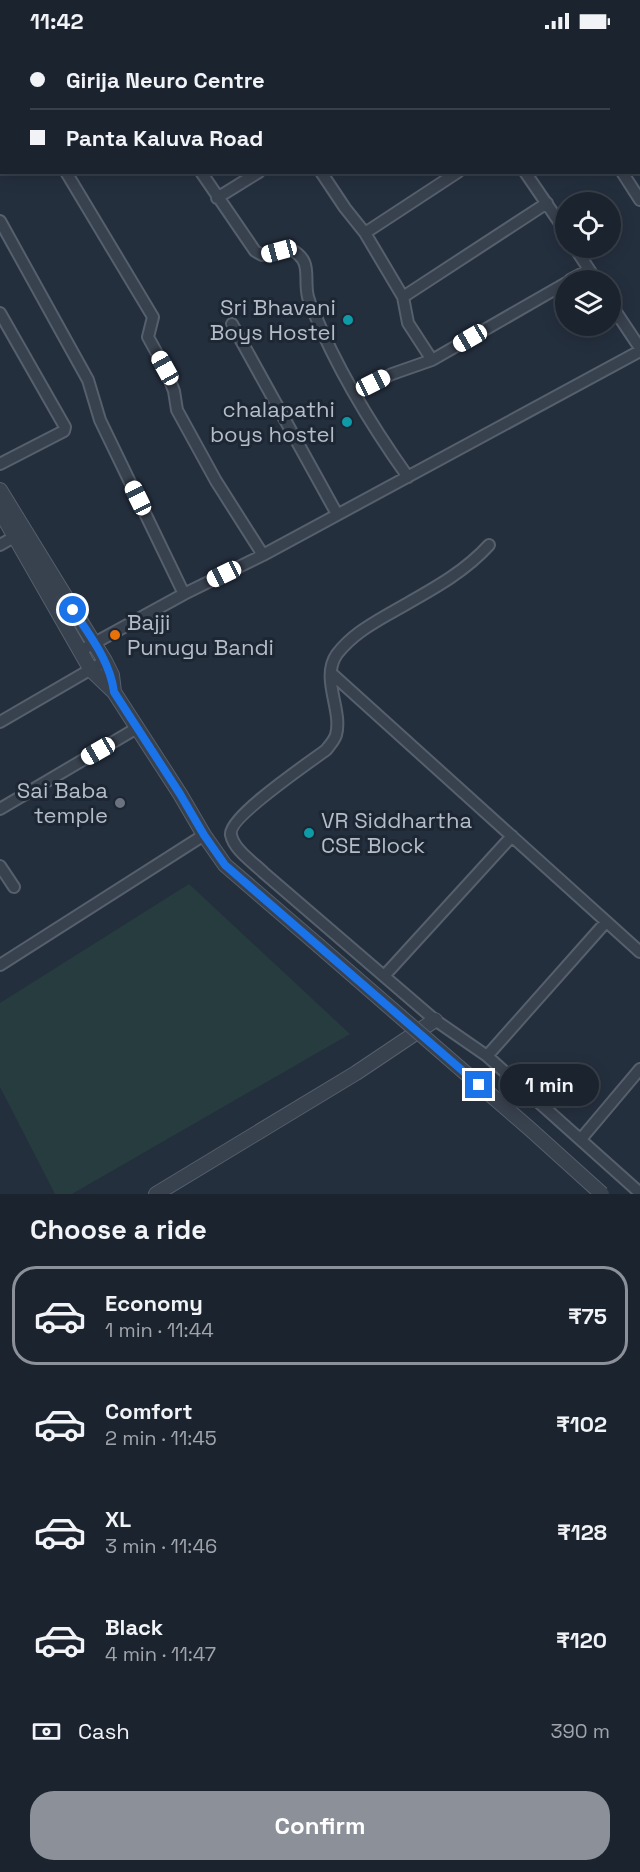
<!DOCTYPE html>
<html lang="en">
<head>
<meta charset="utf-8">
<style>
  :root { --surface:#1b232e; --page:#242b36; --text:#f1f3f6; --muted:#a0a4aa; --line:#39404a; --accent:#8c9099 }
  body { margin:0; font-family:"Space Grotesk",sans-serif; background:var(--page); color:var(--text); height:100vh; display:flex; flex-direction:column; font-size:22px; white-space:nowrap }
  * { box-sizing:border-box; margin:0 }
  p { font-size:20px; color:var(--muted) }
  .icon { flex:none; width:33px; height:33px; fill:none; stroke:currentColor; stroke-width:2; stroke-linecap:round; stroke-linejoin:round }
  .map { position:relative; height:1152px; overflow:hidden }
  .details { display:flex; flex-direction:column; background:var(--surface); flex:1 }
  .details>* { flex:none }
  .top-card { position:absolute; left:0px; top:0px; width:640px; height:132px; box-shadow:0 3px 15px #0003,0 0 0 2px var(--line); display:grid; align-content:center; height:132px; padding:0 30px; background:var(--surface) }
  .tools { position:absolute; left:555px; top:150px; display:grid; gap:12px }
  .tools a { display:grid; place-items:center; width:66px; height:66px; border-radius:50%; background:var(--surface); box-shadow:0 3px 15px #0003,0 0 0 2px var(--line); font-size:30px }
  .end { position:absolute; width:27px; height:27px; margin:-14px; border:8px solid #1a73e8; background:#fff; box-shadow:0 0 0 3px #fff }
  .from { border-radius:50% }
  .bubble { position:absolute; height:42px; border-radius:21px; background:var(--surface); box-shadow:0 3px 15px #0003,0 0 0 2px var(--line); font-size:20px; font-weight:600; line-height:42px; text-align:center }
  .car { position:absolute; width:18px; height:36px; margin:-18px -9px; border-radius:8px; box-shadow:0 0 4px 2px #0007; background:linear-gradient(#fff 24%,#345 0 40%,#fff 0 76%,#345 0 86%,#fff 0) }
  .top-card b { display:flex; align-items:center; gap:21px; height:57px; font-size:22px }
  .top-card b+b { border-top:2px solid var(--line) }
  .top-card i { width:15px; height:15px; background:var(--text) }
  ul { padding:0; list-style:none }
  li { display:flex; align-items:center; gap:18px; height:99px; margin:0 12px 9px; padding:0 18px; border:3px solid transparent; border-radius:24px }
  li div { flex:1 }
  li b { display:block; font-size:22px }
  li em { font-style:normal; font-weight:600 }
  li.on { border-color:var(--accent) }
  li>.icon { width:54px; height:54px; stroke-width:1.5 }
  h2 { padding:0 30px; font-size:27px; line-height:72px }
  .pay { display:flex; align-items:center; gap:15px; height:66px; padding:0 30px; font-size:22px }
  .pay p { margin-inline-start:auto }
  .cta { display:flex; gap:12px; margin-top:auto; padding:12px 30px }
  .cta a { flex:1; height:69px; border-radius:24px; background:var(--accent); color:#fff; font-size:24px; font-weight:600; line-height:69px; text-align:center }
  .status { display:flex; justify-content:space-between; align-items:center; height:42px; padding:0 30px; background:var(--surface); direction:ltr }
  .status svg { height:16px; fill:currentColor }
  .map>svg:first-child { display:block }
  .park { fill:#263c3f }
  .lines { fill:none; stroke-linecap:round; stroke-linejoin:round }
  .minor-casing { stroke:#565f6c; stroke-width:14 }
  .tertiary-casing { stroke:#565f6c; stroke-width:16 }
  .secondary-casing { stroke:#565f6c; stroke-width:20 }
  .minor { stroke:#38414e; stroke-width:10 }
  .tertiary { stroke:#38414e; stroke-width:14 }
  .secondary { stroke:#465061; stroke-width:16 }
  .tertiary-bridge-casing { stroke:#565f6c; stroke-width:16; stroke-linecap:butt }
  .tertiary-bridge { stroke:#38414e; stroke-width:14 }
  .route { stroke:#1a73e8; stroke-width:8 }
  .culture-dot { fill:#0f9aa8; stroke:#1d2633; stroke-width:2 }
  .food-dot { fill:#e8710a; stroke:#1d2633; stroke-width:2 }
  .worship-dot { fill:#6b7280; stroke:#1d2633; stroke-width:2 }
  .labels { text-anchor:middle; stroke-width:6; stroke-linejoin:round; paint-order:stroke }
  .poi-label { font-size:22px; fill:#b4bcc9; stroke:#1d2633; text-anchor:end }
</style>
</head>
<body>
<div class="status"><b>11:42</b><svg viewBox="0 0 49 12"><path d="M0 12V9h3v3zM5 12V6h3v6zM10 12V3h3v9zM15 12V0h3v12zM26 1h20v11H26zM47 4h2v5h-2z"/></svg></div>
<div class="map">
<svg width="640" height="1152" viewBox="0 0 640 1152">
  <rect width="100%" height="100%" fill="#242f3e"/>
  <!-- park -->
  <path class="park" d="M189,842l161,150 -278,160h-17l-55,-107v-84z"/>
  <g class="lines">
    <!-- minor casing -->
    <g class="minor-casing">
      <path id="minor" d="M121,0l1,2
        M238,0v2
        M406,0l1,2
        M546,0v2
        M634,0l1,2
        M316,2l2,-2
        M446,2l3,-2
        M524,2l2,-2
        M639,9l1,1
        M639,123l1,-1
        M66,130l87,145 -5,20 17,31 9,23 3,19 39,71 47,74
        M201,130l54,79 7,4 28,-6c24,12 13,28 18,48 1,4 3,9 5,13 24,59 58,115 95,167
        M321,130l24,36 20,25 38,64
        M525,130l41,60
        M622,130l18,28
        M217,156l42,-26
        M0,179l88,159 12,40 84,174
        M365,191l93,-61
        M575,206l21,32
        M570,238l19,-10
        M610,261l30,45
        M0,271l65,114 -1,4 -64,33
        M232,282l105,190
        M432,318l-24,-37 -5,-26 144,-94
        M355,350l37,-18 40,-14 134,-77
        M0,503l14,-8
        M489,503c-28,31 -66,49 -102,70 -19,11 -36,21 -50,39 -17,24 6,56 -1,81 -2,6 -7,11 -10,15 -16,12 -99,68 -95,85 3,15 23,28 33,38l171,147 52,36 153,137
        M80,609l104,-57 79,-39 377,-204
        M331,631l309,279
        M0,680l105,-61
        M0,767l137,-81
        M0,824l14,21
        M0,923l204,-130
        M385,933l127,-139
        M487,1014l119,-134
        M581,1097l59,-70"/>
    </g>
    <!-- tertiary casing -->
    <g class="tertiary-casing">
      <path id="tertiary" d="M0,448l105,171 7,14 2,17
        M0,469l91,159 23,22 66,102 24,41 21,30 93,80
        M156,1152l200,-121 79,-53"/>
    </g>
    <!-- secondary casing -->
    <g class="secondary-casing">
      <path id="secondary" d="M137,2l3,-2
        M0,85l2,-1"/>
    </g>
    <!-- minor -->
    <use href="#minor" class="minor"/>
    <!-- tertiary -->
    <use href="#tertiary" class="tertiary"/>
    <!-- secondary -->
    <use href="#secondary" class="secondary"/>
    <!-- tertiary-bridge casing -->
    <g class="tertiary-bridge-casing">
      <path id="tertiary-bridge" d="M318,903l212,184 72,65"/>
    </g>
    <!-- tertiary-bridge -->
    <use href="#tertiary-bridge" class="tertiary-bridge"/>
  </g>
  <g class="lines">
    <!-- route -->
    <path class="route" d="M73,568c17,26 37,51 41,82l66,102 24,41 21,30 254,220"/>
  </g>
  <!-- markers -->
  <g class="culture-dot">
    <circle cx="348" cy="278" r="6"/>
    <circle cx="347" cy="380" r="6"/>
    <circle cx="309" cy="791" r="6"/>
  </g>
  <circle class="food-dot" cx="115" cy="593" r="6"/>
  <circle class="worship-dot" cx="120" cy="761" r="6"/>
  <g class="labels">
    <!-- poi labels -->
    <g class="poi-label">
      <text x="336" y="273">Sri Bhavani<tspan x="336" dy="25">Boys Hostel</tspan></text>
      <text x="335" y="375">chalapathi<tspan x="335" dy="25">boys hostel</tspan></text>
      <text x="127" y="588" text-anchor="start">Bajji<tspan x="127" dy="25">Punugu Bandi</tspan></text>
      <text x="108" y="756">Sai Baba<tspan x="108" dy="25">temple</tspan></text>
      <text x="321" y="786" text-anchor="start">VR Siddhartha<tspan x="321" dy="25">CSE Block</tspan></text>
    </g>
  </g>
</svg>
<div class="tools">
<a><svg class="icon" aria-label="locate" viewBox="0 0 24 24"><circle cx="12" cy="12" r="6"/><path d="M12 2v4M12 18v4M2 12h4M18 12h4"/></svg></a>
<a><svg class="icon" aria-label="layers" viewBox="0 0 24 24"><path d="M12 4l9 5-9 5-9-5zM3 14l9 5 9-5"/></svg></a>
</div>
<i class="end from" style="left:73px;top:568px"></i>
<i class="end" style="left:479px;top:1043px"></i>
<div class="bubble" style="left:500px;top:1022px;width:99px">1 min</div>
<i class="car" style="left:279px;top:209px;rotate:255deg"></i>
<i class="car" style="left:470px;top:296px;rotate:240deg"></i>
<i class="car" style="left:165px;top:326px;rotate:331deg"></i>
<i class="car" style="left:373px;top:341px;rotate:63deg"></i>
<i class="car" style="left:138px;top:456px;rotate:334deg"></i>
<i class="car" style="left:224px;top:532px;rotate:244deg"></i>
<i class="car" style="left:98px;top:709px;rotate:240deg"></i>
<div class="top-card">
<b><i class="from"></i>Girija Neuro Centre</b>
<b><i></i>Panta Kaluva Road</b>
</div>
</div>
<section class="details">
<h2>Choose a ride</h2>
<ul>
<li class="on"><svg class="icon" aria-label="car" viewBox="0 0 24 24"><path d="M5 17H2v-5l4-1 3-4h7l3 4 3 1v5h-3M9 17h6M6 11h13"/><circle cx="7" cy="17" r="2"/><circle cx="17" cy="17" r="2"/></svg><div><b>Economy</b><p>1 min · 11:44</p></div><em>₹75</em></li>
<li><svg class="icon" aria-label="car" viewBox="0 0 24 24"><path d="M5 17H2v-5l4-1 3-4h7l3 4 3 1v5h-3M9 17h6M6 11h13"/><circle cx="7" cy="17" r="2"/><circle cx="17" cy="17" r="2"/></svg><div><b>Comfort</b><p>2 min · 11:45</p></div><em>₹102</em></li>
<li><svg class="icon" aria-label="car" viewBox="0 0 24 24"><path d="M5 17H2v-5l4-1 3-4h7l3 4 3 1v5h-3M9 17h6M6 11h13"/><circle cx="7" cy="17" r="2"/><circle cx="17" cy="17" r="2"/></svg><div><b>XL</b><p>3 min · 11:46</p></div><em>₹128</em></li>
<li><svg class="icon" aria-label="car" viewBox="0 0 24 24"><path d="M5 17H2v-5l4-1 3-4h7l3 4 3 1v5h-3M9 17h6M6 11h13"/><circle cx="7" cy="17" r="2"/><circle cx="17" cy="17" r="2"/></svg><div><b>Black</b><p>4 min · 11:47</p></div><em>₹120</em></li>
</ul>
<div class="pay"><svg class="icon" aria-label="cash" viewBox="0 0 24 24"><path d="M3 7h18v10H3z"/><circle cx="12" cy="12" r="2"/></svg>Cash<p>390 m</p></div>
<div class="cta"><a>Confirm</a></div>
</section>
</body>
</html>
